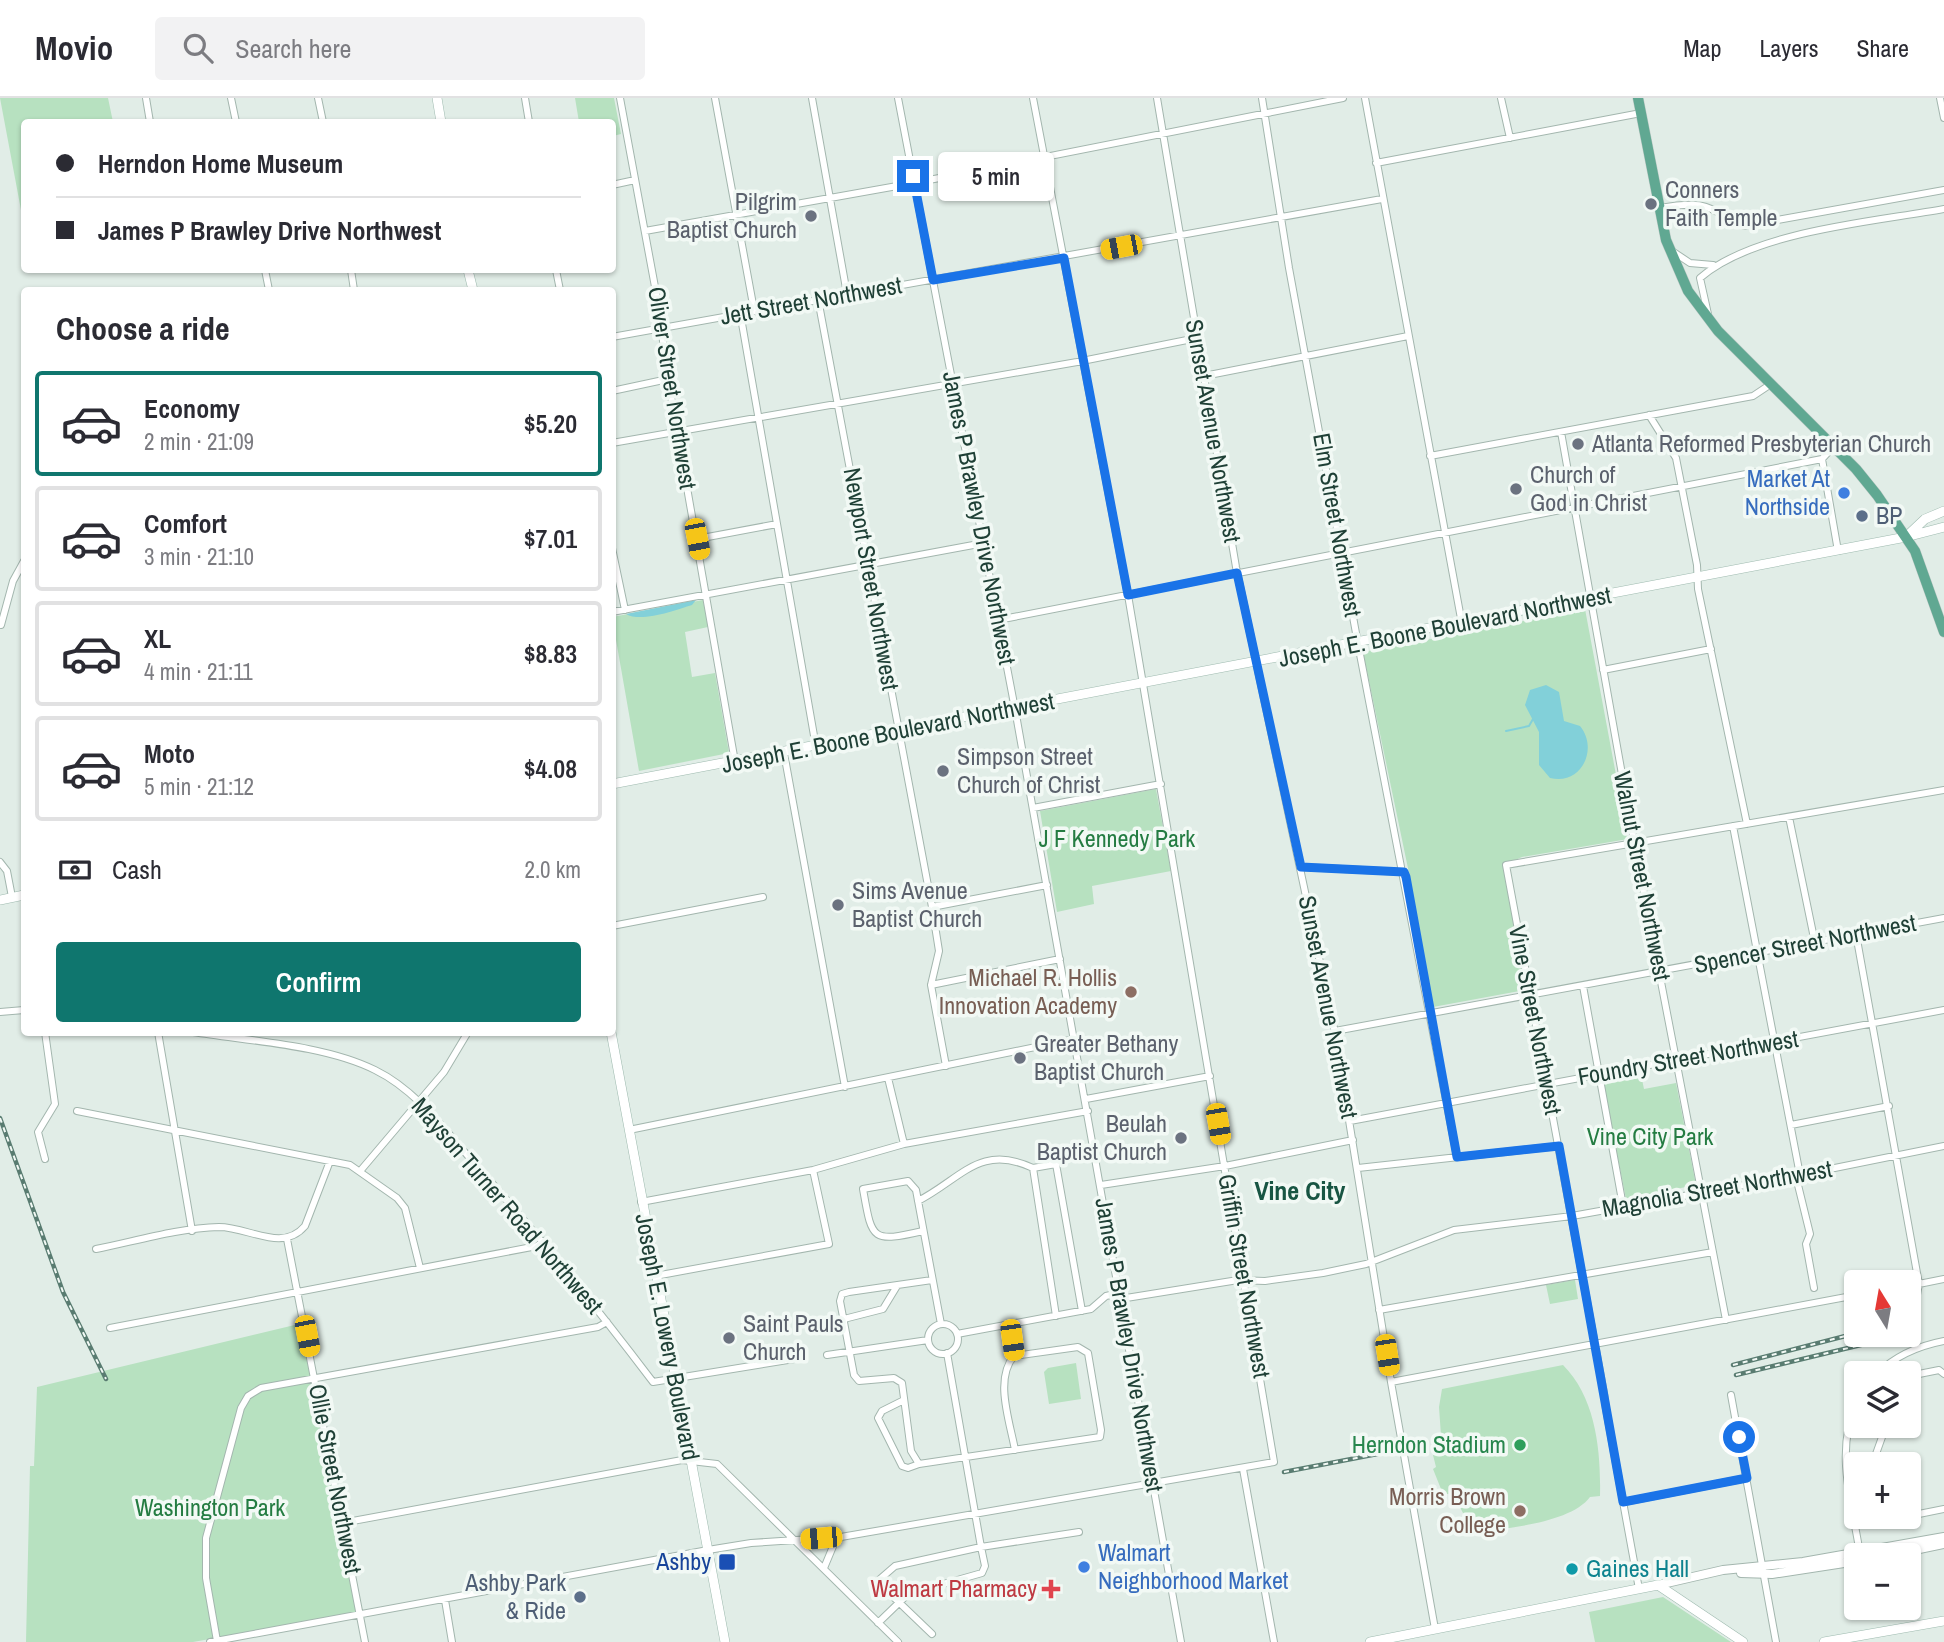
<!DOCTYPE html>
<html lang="en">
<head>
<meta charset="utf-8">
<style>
  :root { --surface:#fff; --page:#f2f2f3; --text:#2b2b33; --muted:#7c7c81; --line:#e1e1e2; --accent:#0f766e }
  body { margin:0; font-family:"Archivo Narrow",sans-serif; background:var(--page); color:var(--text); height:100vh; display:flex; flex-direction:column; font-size:26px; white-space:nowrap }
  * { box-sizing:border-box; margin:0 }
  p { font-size:23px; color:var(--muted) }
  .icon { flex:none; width:38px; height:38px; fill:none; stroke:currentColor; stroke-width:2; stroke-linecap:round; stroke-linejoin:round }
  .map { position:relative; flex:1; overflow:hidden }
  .details { position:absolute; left:21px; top:189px; width:595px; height:749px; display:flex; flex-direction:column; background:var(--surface); border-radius:7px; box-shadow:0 2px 5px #0004 }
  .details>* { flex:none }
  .guide { position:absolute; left:21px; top:21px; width:595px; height:154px; border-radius:7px; box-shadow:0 2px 5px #0004; display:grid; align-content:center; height:154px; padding:0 35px; background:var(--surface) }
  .needle { width:46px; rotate:349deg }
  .buttons { position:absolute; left:1844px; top:1172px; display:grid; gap:14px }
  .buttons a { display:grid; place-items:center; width:77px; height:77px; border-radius:7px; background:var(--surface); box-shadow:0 2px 5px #0004; font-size:35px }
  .end { position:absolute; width:32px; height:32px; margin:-16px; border:9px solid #1a73e8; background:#fff; box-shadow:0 0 0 4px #fff }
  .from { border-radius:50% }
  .bubble { position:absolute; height:49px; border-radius:7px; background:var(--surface); box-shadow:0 2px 5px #0004; font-size:23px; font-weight:600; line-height:49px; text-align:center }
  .car { position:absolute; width:21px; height:42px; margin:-21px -10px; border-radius:9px; box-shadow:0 0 5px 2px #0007; background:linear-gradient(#f5c518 24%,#345 0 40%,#f5c518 0 76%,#345 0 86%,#f5c518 0) }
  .guide b { display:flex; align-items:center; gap:24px; height:66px; font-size:26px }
  .guide b+b { border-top:2px solid var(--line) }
  .guide i { width:18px; height:18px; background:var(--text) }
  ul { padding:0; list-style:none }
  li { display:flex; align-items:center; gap:21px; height:105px; margin:0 14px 10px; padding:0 21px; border:4px solid var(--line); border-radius:7px }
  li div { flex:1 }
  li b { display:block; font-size:26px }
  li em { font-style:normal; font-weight:600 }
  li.on { border-color:var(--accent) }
  li>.icon { width:63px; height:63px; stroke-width:1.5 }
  h2 { padding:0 35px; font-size:32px; line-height:84px }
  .pay { display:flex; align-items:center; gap:18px; height:77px; padding:0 35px; font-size:26px }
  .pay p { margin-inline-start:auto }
  .cta { display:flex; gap:14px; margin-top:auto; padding:14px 35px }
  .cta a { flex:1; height:80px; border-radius:7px; background:var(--accent); color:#fff; font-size:28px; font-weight:600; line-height:80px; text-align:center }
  header { display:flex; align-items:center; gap:42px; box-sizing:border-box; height:98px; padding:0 35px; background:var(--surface); border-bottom:2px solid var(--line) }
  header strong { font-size:33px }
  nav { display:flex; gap:38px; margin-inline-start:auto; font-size:24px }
  .search { width:490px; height:63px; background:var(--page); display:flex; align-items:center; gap:18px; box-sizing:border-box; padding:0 24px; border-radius:7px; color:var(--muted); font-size:26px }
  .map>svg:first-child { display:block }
  .green { fill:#b7e1c0 }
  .water { fill:#82d0d9 }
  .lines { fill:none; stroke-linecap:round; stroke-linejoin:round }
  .stream { stroke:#82d0d9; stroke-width:2 }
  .minor-casing { stroke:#a3b6ae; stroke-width:8 }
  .tertiary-casing { stroke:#a3b6ae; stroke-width:10 }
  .secondary-casing { stroke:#9ebaaf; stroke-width:10 }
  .primary-casing { stroke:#c0cac7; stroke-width:11 }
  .minor { stroke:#fff; stroke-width:6 }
  .tertiary { stroke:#fff; stroke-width:8 }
  .secondary { stroke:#fff; stroke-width:9 }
  .primary { stroke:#60a892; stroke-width:10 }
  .rail-casing { stroke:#597c71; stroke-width:4.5 }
  .rail { stroke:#f2f9f5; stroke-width:2; stroke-dasharray:5; stroke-linecap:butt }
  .minor-bridge-casing { stroke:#a3b6ae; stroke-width:8; stroke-linecap:butt }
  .minor-bridge { stroke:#fff; stroke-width:6 }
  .route { stroke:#1a73e8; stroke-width:9 }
  .worship-dot { fill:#6b7280; stroke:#f2f9f5; stroke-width:2.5 }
  .shop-dot { fill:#3f7fe0; stroke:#f2f9f5; stroke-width:2.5 }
  .service-dot { fill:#5c6f8a; stroke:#f2f9f5; stroke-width:2.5 }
  .education-dot { fill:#8d6e63; stroke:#f2f9f5; stroke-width:2.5 }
  .leisure-dot { fill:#2e9e5b; stroke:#f2f9f5; stroke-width:2.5 }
  .transit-dot { fill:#1a4fb4; stroke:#f2f9f5; stroke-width:2.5 }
  .culture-dot { fill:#0f9aa8; stroke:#f2f9f5; stroke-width:2.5 }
  .health-dot { fill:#e0444e; stroke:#f2f9f5; stroke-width:2.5 }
  .labels { text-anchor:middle; stroke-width:7; stroke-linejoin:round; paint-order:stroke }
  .worship-label { font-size:24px; fill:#5b616d; stroke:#f2f9f5; text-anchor:start }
  .street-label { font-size:24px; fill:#1f4036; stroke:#f2f9f5 }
  .shop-label { font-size:24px; fill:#366cbe; stroke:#f2f9f5; text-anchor:end }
  .service-label { font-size:24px; fill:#4e5e75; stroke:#f2f9f5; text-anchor:start }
  .park-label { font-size:24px; fill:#247c42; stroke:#f2f9f5 }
  .education-label { font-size:24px; fill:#785e54; stroke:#f2f9f5; text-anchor:end }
  .leisure-label { font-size:24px; fill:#27864d; stroke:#f2f9f5; text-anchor:end }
  .transit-label { font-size:24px; fill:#164399; stroke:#f2f9f5; text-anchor:end }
  .culture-label { font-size:24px; fill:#0d838f; stroke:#f2f9f5; text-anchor:start }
  .health-label { font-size:24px; fill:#be3a42; stroke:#f2f9f5; text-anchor:end }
  .neighbourhood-label { font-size:26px; font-weight:bold; fill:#185543; stroke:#f2f9f5 }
</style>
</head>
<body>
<header>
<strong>Movio</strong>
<div class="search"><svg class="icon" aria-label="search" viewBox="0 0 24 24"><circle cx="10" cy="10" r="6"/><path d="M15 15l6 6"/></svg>Search here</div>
<nav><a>Map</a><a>Layers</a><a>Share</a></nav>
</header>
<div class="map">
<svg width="1944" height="1544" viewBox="0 0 1944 1544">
  <rect width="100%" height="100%" fill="#e1ede7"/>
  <!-- green -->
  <path class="green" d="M0,0h108l5,24h-89v104z
    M575,0h39l7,36 -8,2 -1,-14h-33z
    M703,502l5,27 -23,5 7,45 23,-4 14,80 -90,18 -27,-154z
    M1585,511l43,230 -106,18 -18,8 21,125 -92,17 -23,-129 -47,-226z
    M1156,691l15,82 -79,15 2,18 -37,8 -17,-101z
    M1640,972l4,19 32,-6 20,102 -70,14 -24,-121z
    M1575,1182l3,19 -28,5 -4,-19z
    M303,1225l57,289 -167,30h-167l4,-176h4l3,-79z
    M1076,1265l5,36 -32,5 -5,-32 4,-4z
    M1563,1267c33,33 38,86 37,131l-10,1c-19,26 -86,32 -117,35l-20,-38h-10l-10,-25 3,-2 -3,-12 9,-5 -3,-43 3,-18z
    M1663,1499l68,45h-136l-6,-30z"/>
  <!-- water -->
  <path class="water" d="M696,502l-4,5c-16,5 -51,18 -66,9z
    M1546,587l13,7 5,29 16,5c19,23 1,60 -30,52l-11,-13v-33l-14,-27 5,-15z"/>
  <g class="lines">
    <!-- stream -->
    <path class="stream" d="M1506,633l23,-5 4,-7"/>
    <!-- minor casing -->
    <g class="minor-casing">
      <path id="minor" d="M146,0l4,24
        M231,0l5,24
        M318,0l5,24
        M525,0l4,24
        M620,0l38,205 10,76 67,383
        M715,0l39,212
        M812,0l35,196
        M898,0l117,611 166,933
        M1157,0l79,469 99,466 56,349 44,247
        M1262,0l27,170 69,376 99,513
        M1365,0l97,526
        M1501,0l9,40
        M1940,0l4,20
        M1376,65l265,-50
        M612,87l23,-5
        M1659,110c47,-8 46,-2 85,18l200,-36
        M645,133l269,-48 429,-85
        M1672,153l18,12 23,2
        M265,172l4,20
        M351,172l3,20
        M556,172l4,20
        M818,201l114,608 7,44 -8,34 15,81
        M740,214l76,435
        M1708,216l-8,-36c54,-47 173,-56 244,-69
        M612,239l770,-138
        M1204,278l204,-40
        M612,293l56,-12
        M1649,317l27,43 21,107 1,24 49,235
        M1561,334l72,404 93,484
        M612,345l465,-81 120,-24
        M1430,358l323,-60 18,-12
        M1822,361l16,92
        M697,441l80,-15
        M612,450l13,62
        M612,514l372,-69
        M998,522l824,-161 12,-13
        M1,527l12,-44 11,-20
        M1603,572l108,-21
        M784,655l61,334
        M1033,710l128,-24
        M1789,719l26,126
        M1733,728l67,349 -2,10 12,49 -4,10 8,44
        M0,764l7,9 5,26
        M1301,769l103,5
        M932,809l115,-22
        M612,828l151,-29
        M1856,836l63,350 -8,43 5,21
        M931,887l129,-26
        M1583,888l40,220
        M0,914l24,-2
        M1335,933l609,-113
        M158,934l34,199
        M193,934c56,9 132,13 182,38 41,20 70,60 100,94 63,70 121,143 178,218l141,-23
        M888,980l16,66
        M1086,1001l124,-23
        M77,1013l273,54 47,33 8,10 15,60
        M1350,1023l594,-111
        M1791,1027l98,-19
        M629,1032l446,-91
        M45,1061l-7,-27 17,-28 -10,-72
        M1033,1070l23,-4 26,147
        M1033,1070l23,148
        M1358,1070l201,-22
        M361,1072l83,-98 24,-40
        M1101,1087l124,-19 128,-26
        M918,1103c43,-22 62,-58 115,-33
        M641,1104l172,-32 91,-26 184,-33
        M923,1133c-52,12 -51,9 -60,-42l45,-8 8,9 25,134
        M287,1141l78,403
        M96,1151c40,-8 83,-21 123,-22 30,0 63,26 86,-1l25,-65
        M655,1178l174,-32 -16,-74
        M932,1182l-83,12 -7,2 -2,7 14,74 5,6 35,-3 8,5 9,68 8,13 181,-27 1,-7 -13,-77 -10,-6 -64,9
        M1909,1188l35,-7
        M1120,1201l118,-19 27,1 58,-8 43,-9 88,-34 118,-14 228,-41 144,-29
        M1379,1212l334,-58
        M844,1221l39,-10 14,-23
        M1010,1226l4,32c-20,23 -4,66 1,94
        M928 1241a15 15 0 1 1 30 0a15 15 0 1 1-30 0Z
        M110,1230l427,-82 7,-5
        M957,1236l134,-25 15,-13 13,-3
        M827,1257l101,-15
        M1877,1276c19,-19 41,-28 67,-33
        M1391,1284l466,-87
        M1909,1290l10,-14 20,-4 5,4
        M1604,1295l-98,-528 438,-75
        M1731,1297l45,247
        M904,1302l-22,11 -4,7 24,48 6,2 11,-4
        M1857,1303c-23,51 -5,101 3,153
        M1606,1311l33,180
        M1872,1367l14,-39
        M1243,1371l31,173
        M1624,1404l123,-24
        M1909,1418l35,-7
        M1893,1419h10
        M342,1425l340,-63 35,4 181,178
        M824,1470l10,-24 7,-7
        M445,1502l7,42
        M878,1525l30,-29 74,-21 3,-7 -4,-19 98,-15
        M932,1536l-49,-47 -3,-8 15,-13 86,-19 -34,-194
        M217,1543l-11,-63v-40l35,-130 7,-12 13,-8 337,-61 9,-5
        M210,1544l498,-92 43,-7 90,-6 433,-75 -145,-861 -96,-503"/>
    </g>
    <!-- tertiary casing -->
    <g class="tertiary-casing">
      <path id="tertiary" d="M1886,1458l58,-12
        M1741,1475l31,1 85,-13
        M1658,1487l65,-15 80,-8 141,-25"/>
    </g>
    <!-- secondary casing -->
    <g class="secondary-casing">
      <path id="secondary" d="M437,0l4,24
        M468,172l5,20
        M1908,437l17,-16 19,-8
        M612,686l1294,-247 38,-10
        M0,802l24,-5
        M611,934l114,610
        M1370,1544l288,-57 85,57
        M1824,1544l120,-21"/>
    </g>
    <!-- primary casing -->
    <g class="primary-casing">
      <path id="primary" d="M1638,0l28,142 22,51 30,40 138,138 21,26 38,56 29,81"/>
    </g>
    <!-- minor -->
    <use href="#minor" class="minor"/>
    <!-- tertiary -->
    <use href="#tertiary" class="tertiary"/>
    <!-- secondary -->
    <use href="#secondary" class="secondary"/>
    <!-- primary -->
    <use href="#primary" class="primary"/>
    <!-- rail casing -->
    <g class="rail-casing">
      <path id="rail" d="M0,1020l63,174 43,87
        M1733,1267l124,-32
        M1736,1277l158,-38
        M1284,1374l140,-27"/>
    </g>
    <!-- rail -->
    <use href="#rail" class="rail"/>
    <!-- minor-bridge casing -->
    <g class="minor-bridge-casing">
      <path id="minor-bridge" d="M1604,1295l2,16"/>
    </g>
    <!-- minor-bridge -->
    <use href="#minor-bridge" class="minor-bridge"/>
  </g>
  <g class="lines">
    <!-- route -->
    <path class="route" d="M913,78l20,104 131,-22 64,337 109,-22 64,294 103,5 2,5 51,280 102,-11 64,356 124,-24 -8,-41"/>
  </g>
  <!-- markers -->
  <g class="worship-dot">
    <circle cx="1651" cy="106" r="7"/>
    <circle cx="811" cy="118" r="7"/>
    <circle cx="1578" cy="346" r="7"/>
    <circle cx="1516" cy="391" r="7"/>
    <circle cx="943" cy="673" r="7"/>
    <circle cx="838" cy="807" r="7"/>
    <circle cx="1020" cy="960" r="7"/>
    <circle cx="1181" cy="1040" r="7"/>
    <circle cx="729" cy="1240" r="7"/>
  </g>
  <g class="shop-dot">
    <circle cx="1844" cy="395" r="7"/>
    <circle cx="1084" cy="1469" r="7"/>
  </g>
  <g class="service-dot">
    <circle cx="1862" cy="418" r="7"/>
    <circle cx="580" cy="1499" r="7"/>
  </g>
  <g class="education-dot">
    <circle cx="1131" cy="894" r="7"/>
    <circle cx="1520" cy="1413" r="7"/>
  </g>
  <circle class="leisure-dot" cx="1520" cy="1347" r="7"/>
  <rect class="transit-dot" x="718" y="1455" width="18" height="18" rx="3.5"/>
  <circle class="culture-dot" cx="1572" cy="1471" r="7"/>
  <path class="health-dot" d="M1047.5 1480.5h7v7h7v7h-7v7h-7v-7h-7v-7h7z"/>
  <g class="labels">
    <!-- worship labels -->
    <g class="worship-label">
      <text x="1665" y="100">Conners<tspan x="1665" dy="28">Faith Temple</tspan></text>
      <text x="797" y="112" text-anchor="end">Pilgrim<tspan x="797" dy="28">Baptist Church</tspan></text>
      <text x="1592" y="354">Atlanta Reformed Presbyterian Church</text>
      <text x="1530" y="385">Church of<tspan x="1530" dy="28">God in Christ</tspan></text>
      <text x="957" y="667">Simpson Street<tspan x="957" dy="28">Church of Christ</tspan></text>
      <text x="852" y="801">Sims Avenue<tspan x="852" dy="28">Baptist Church</tspan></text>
      <text x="1034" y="954">Greater Bethany<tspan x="1034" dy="28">Baptist Church</tspan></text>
      <text x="1167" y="1034" text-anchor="end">Beulah<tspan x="1167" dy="28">Baptist Church</tspan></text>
      <text x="743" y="1234">Saint Pauls<tspan x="743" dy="28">Church</tspan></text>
    </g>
    <!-- street labels -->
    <g class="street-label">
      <text transform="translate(811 203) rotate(-10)" y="8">Jett Street Northwest</text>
      <text transform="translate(672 290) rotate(81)" y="8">Oliver Street Northwest</text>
      <text transform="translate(1213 333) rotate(80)" y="8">Sunset Avenue Northwest</text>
      <text transform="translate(979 420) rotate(79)" y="8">James P Brawley Drive Northwest</text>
      <text transform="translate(1337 427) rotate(80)" y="8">Elm Street Northwest</text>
      <text transform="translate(871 481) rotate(80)" y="8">Newport Street Northwest</text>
      <text transform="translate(1445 529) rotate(-11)" y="8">Joseph E. Boone Boulevard Northwest</text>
      <text transform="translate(888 635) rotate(-11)" y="8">Joseph E. Boone Boulevard Northwest</text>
      <text transform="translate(1642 778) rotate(79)" y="8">Walnut Street Northwest</text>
      <text transform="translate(1805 846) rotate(-11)" y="8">Spencer Street Northwest</text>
      <text transform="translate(1328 909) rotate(79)" y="8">Sunset Avenue Northwest</text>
      <text transform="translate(1535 922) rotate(79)" y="8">Vine Street Northwest</text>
      <text transform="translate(1688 960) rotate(-10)" y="8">Foundry Street Northwest</text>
      <text transform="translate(1717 1091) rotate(-10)" y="8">Magnolia Street Northwest</text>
      <text transform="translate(507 1108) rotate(49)" y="8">Mayson Turner Road Northwest</text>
      <text transform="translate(1244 1178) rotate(80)" y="8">Griffin Street Northwest</text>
      <text transform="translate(667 1239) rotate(79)" y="8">Joseph E. Lowery Boulevard</text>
      <text transform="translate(1129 1247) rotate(80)" y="8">James P Brawley Drive Northwest</text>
      <text transform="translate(335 1381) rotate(79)" y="8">Ollie Street Northwest</text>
    </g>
    <!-- shop labels -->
    <g class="shop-label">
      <text x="1830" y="389">Market At<tspan x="1830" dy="28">Northside</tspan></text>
      <text x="1098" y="1463" text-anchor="start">Walmart<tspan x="1098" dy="28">Neighborhood Market</tspan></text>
    </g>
    <!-- service labels -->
    <g class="service-label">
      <text x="1876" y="426">BP</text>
      <text x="566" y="1493" text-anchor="end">Ashby Park<tspan x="566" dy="28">&amp; Ride</tspan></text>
    </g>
    <!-- park labels -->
    <g class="park-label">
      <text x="1117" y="749">J F Kennedy Park</text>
      <text x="1650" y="1047">Vine City Park</text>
      <text x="210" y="1418">Washington Park</text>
    </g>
    <!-- education labels -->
    <g class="education-label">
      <text x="1117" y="888">Michael R. Hollis<tspan x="1117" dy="28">Innovation Academy</tspan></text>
      <text x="1506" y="1407">Morris Brown<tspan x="1506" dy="28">College</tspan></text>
    </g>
    <!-- leisure labels -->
    <g class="leisure-label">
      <text x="1506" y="1355">Herndon Stadium</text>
    </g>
    <!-- transit labels -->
    <g class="transit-label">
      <text x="711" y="1472">Ashby</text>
    </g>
    <!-- culture labels -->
    <g class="culture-label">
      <text x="1586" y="1479">Gaines Hall</text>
    </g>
    <!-- health labels -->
    <g class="health-label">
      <text x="1037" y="1499">Walmart Pharmacy</text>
    </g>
    <!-- neighbourhood labels -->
    <g class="neighbourhood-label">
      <text x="1300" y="1102">Vine City</text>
    </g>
  </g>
</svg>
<div class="buttons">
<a><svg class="needle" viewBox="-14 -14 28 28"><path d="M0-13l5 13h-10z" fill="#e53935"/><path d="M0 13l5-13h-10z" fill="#7c7c81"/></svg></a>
<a><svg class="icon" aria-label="layers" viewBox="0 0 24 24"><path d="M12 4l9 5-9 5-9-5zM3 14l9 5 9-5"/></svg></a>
<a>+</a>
<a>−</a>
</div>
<i class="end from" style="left:1739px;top:1339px"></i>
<i class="end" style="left:913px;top:78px"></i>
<div class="bubble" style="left:938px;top:54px;width:116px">5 min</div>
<i class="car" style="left:1121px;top:149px;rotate:259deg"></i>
<i class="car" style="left:697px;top:441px;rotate:169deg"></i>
<i class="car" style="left:1218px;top:1026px;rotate:170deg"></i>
<i class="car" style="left:307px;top:1238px;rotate:169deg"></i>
<i class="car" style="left:1012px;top:1242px;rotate:172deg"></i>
<i class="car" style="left:1387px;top:1257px;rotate:171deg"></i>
<i class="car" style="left:821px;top:1440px;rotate:265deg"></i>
<div class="guide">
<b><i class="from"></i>Herndon Home Museum</b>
<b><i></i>James P Brawley Drive Northwest</b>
</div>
<section class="details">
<h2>Choose a ride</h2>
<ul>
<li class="on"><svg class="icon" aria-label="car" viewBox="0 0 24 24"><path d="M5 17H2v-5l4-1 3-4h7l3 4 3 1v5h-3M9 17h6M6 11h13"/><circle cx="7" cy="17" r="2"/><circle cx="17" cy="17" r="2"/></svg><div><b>Economy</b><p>2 min · 21:09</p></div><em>$5.20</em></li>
<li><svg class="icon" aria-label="car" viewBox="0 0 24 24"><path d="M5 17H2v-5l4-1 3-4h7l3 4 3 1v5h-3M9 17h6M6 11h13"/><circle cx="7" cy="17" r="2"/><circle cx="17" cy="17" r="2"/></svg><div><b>Comfort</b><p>3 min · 21:10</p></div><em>$7.01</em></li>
<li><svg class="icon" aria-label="car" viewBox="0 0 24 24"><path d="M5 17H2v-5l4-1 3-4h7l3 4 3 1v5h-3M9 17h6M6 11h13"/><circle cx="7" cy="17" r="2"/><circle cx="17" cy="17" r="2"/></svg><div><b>XL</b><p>4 min · 21:11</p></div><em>$8.83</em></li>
<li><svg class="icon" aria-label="car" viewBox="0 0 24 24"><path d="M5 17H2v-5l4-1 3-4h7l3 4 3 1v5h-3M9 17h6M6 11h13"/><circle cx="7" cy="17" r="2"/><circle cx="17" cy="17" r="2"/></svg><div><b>Moto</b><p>5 min · 21:12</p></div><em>$4.08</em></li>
</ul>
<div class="pay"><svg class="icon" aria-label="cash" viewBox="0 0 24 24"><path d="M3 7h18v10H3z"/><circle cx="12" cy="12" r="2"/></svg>Cash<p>2.0 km</p></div>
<div class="cta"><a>Confirm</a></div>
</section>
</div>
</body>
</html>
